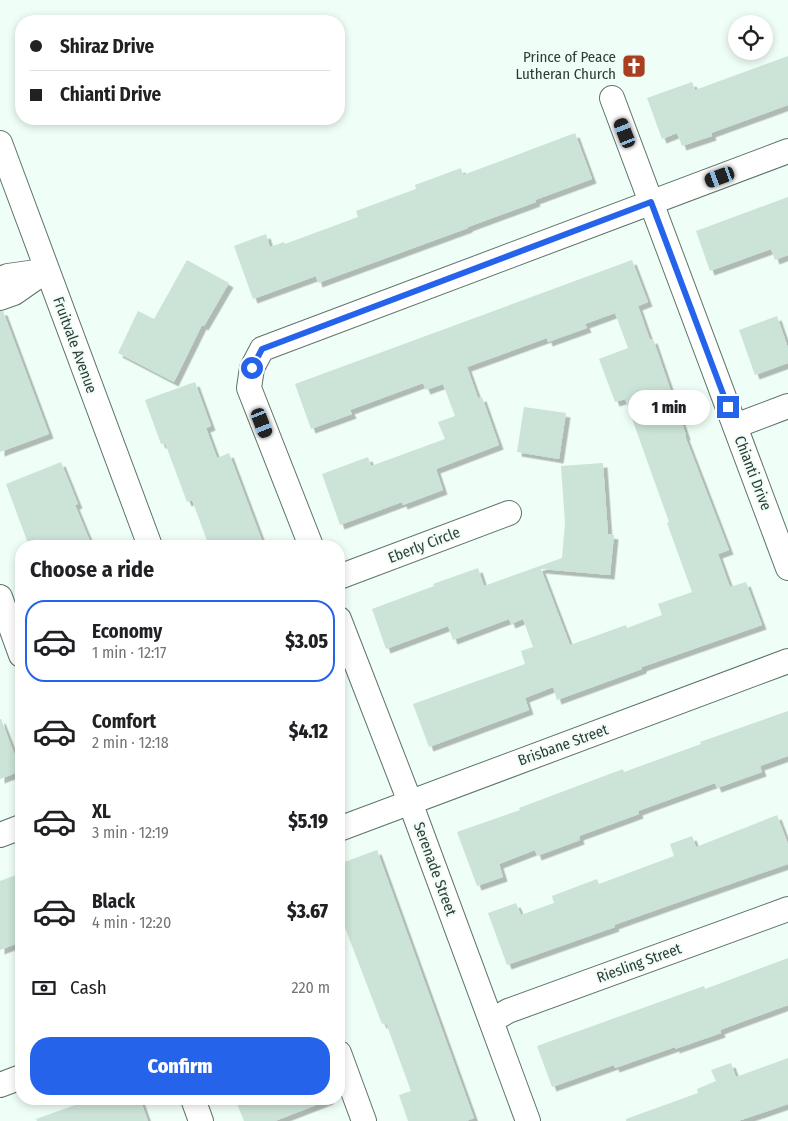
<!DOCTYPE html>
<html lang="en">
<head>
<meta charset="utf-8">
<style>
  :root { --surface:#fff; --page:#f6f6f6; --text:#202124; --muted:#757577; --line:#e0e0e0; --accent:#2563eb }
  body { margin:0; font-family:"Fira Sans Condensed",sans-serif; background:var(--page); color:var(--text); height:100vh; display:flex; flex-direction:column; font-size:19px; white-space:nowrap }
  * { box-sizing:border-box; margin:0 }
  p { font-size:16px; color:var(--muted) }
  .icon { flex:none; width:28px; height:28px; fill:none; stroke:currentColor; stroke-width:2; stroke-linecap:round; stroke-linejoin:round }
  .map { position:relative; flex:1; overflow:hidden }
  .details { position:absolute; left:15px; top:540px; width:330px; height:565px; display:flex; flex-direction:column; background:var(--surface); border-radius:20px; box-shadow:0 2px 8px #0003 }
  .details>* { flex:none }
  .guide { position:absolute; left:15px; top:15px; width:330px; height:110px; border-radius:20px; box-shadow:0 2px 8px #0003; display:grid; align-content:center; height:110px; padding:0 15px; background:var(--surface) }
  .buttons { position:absolute; left:728px; top:15px; display:grid; gap:10px }
  .buttons a { display:grid; place-items:center; width:45px; height:45px; border-radius:50%; background:var(--surface); box-shadow:0 2px 8px #0003; font-size:25px }
  .end { position:absolute; width:22px; height:22px; margin:-11px; border:6px solid #2563eb; background:#fff; box-shadow:0 0 0 2px #fff }
  .from { border-radius:50% }
  .bubble { position:absolute; height:35px; border-radius:18px; background:var(--surface); box-shadow:0 2px 8px #0003; font-size:16px; font-weight:800; line-height:35px; text-align:center }
  .car { position:absolute; width:15px; height:30px; margin:-15px -8px; border-radius:6px; box-shadow:0 0 4px 1px #0007; background:linear-gradient(#222 24%,#8ab4d8 0 40%,#222 0 76%,#8ab4d8 0 86%,#222 0) }
  .guide b { display:flex; align-items:center; gap:18px; height:48px; font-size:19px }
  .guide b+b { border-top:1px solid var(--line) }
  .guide i { width:12px; height:12px; background:var(--text) }
  ul { padding:0; list-style:none }
  li { display:flex; align-items:center; gap:15px; height:82px; margin:0 10px 8px; padding:0 5px; border:2px solid transparent; border-radius:20px }
  li div { flex:1 }
  li b { display:block; font-size:19px }
  li em { font-style:normal; font-weight:800 }
  li.on { border-color:var(--accent) }
  li>.icon { width:45px; height:45px; stroke-width:1.5 }
  h2 { padding:0 15px; font-size:22px; line-height:60px }
  .pay { display:flex; align-items:center; gap:12px; height:55px; padding:0 15px; font-size:19px }
  .pay p { margin-inline-start:auto }
  .cta { display:flex; gap:10px; margin-top:auto; padding:10px 15px }
  .cta a { flex:1; height:58px; border-radius:20px; background:var(--accent); color:#fff; font-size:20px; font-weight:800; line-height:58px; text-align:center }
  .map>svg:first-child { display:block }
  .building { fill:#cbe4d7; filter:url(#shadow) }
  .lines { fill:none; stroke-linecap:round; stroke-linejoin:round }
  .minor-casing { stroke:#5d7469; stroke-width:26 }
  .minor { stroke:#fff; stroke-width:24 }
  .route { stroke:#2563eb; stroke-width:6 }
  .labels { text-anchor:middle; stroke-width:4; stroke-linejoin:round; paint-order:stroke }
  .poi-label { font-size:15px; fill:#313b37; stroke:#effef6; text-anchor:end }
  .street-label { font-size:15px; fill:#313b37; stroke:#effef6 }
</style>
</head>
<body>
<div class="map">
<svg width="788" height="1121" viewBox="0 0 788 1121">
  <defs>
    <filter id="shadow"><feDropShadow dx="4.5" dy="4.5" stdDeviation="0" flood-color="#0004"/></filter>
  </defs>
  <rect width="100%" height="100%" fill="#effef6"/>
  <!-- building -->
  <path class="building" d="M788,56v49l-77,28 1,3 -30,10 -5,-13 -15,6 -15,-41 45,-16 3,8z
    M575,133l17,46 -57,21 1,2 -68,25v1l-150,55 -2,-7 -63,23 -19,-53 32,-12 4,13 14,-5 1,2 73,-27 -2,-6 60,-22 -1,-4 46,-17 2,7z
    M788,197v58l-13,5 -4,-11 -61,22 -14,-40z
    M187,260l42,23 -25,43 -2,-1 -28,57 -56,-29 20,-42 16,8z
    M632,260l16,42 -10,4 12,34 3,-1 33,96 -1,1 44,114 -11,4 12,33 16,-5 16,43 -120,42v2l-85,31 -4,-13 -28,11 4,12 -100,37 -16,-43 112,-40 -4,-13 12,-4 -10,-28 -12,5 -2,-5 -56,21 -5,-14 -62,23 -14,-40 62,-23 -1,-2 45,-16 6,18 78,-28 3,-35 -4,-57 42,-3 5,71 6,1 -4,40 -69,-6 29,76 56,-20 1,3 35,-13 -4,-11 34,-12 -25,-69 2,-1 -44,-123 -10,3 -16,-43 29,-11 -13,-35 -30,11 2,4 -39,14 -1,-4 -80,29 11,31 4,-1 17,48 -63,24 7,21 -40,15 -1,-3 -62,23 -18,-51 46,-17 3,9 74,-27 -7,-17 17,-6 -12,-32 -17,6 -3,-7 -73,27 2,4 -41,15 -16,-45z
    M0,311h3l46,123 -49,18z
    M777,316l11,32v15l-33,12 -16,-45z
    M195,382l16,44 -5,2 11,30 12,-5 35,93h-55l-17,-46 -5,2 -22,-59 -4,1 -16,-44z
    M524,407l42,6 -7,46 -42,-7z
    M61,462l17,42 -3,1 17,41h-63l-23,-62z
    M788,711v45l-28,10 2,6 -45,16 -2,-5 -77,28 1,3 -60,22 1,4 -43,16 -2,-6 -36,14 4,13 -26,9 -20,-54 63,-22 -1,-2 104,-39 1,3 77,-28 -1,-2z
    M0,719h1l20,52 -21,8z
    M777,815l11,29v20l-98,34 -76,27 1,2 -108,38 -19,-52 28,-10 5,12 33,-12 -2,-7 45,-17 2,5 75,-28 -4,-12 22,-8 4,11z
    M377,850l97,268 -8,3h-58l-9,-26 12,-4 -25,-68 -4,1 -43,-112v-48z
    M21,873v69l-21,8v-69z
    M788,958v47l-68,25 1,3 -46,16v-2l-60,21 -1,-3 -62,22 -15,-41 167,-60 1,3z
    M788,1058v46l-50,17h-112v-2l72,-26 -1,-4 19,-8 -5,-11 20,-7 5,14z
    M92,1099h48l8,22h-111l-1,-2z
    M235,1099h94v1l-54,21h-31z"/>
  <g class="lines">
    <!-- minor casing -->
    <g class="minor-casing">
      <path id="minor" d="M612,98l176,470
        M0,143l150,403
        M0,279l8,-3 35,-5
        M0,298l14,-5 33,-23
        M735,426l53,-20
        M311,546l-62,-158 3,-20 10,-19 526,-198
        M339,577l170,-64
        M0,597l21,58
        M339,619l71,183 118,319
        M339,829l449,-168
        M0,835l21,-8
        M491,1021l17,-10 280,-102
        M339,1053l25,68
        M0,1085l21,-8
        M193,1099l8,22"/>
    </g>
    <!-- minor -->
    <use href="#minor" class="minor"/>
  </g>
  <g class="lines">
    <!-- route -->
    <path class="route" d="M252,368l10,-19 389,-147 77,205"/>
  </g>
  <!-- icons -->
  <defs>
    <g id="church-square" transform="scale(1.25)"><rect x="-9" y="-9" width="18" height="18" rx="4" fill="#a73f20" stroke="#effef6"/><path d="M-1.2-6h2.4v3.5h3.3v2.4h-3.3V6h-2.4V-.1h-3.3v-2.4h3.3Z" fill="#fff"/></g>
  </defs>
  <g fill-rule="evenodd">
    <use href="#church-square" x="634" y="66"/>
  </g>
  <g class="labels">
    <!-- poi labels -->
    <g class="poi-label">
      <text x="616" y="62">Prince of Peace<tspan x="616" dy="17">Lutheran Church</tspan></text>
    </g>
    <!-- street labels -->
    <g class="street-label">
      <text transform="translate(75 345) rotate(70)" y="5">Fruitvale Avenue</text>
      <text transform="translate(753 473) rotate(69)" y="5">Chianti Drive</text>
      <text transform="translate(424 545) rotate(-21)" y="5">Eberly Circle</text>
      <text transform="translate(563 745) rotate(-20)" y="5">Brisbane Street</text>
      <text transform="translate(435 869) rotate(70)" y="5">Serenade Street</text>
      <text transform="translate(639 963) rotate(-20)" y="5">Riesling Street</text>
    </g>
  </g>
</svg>
<div class="buttons">
<a><svg class="icon" aria-label="locate" viewBox="0 0 24 24"><circle cx="12" cy="12" r="6"/><path d="M12 2v4M12 18v4M2 12h4M18 12h4"/></svg></a>
</div>
<i class="end from" style="left:252px;top:368px"></i>
<i class="end" style="left:728px;top:407px"></i>
<div class="bubble" style="left:628px;top:390px;width:82px">1 min</div>
<i class="car" style="left:625px;top:133px;rotate:339deg"></i>
<i class="car" style="left:720px;top:177px;rotate:250deg"></i>
<i class="car" style="left:262px;top:423px;rotate:159deg"></i>
<div class="guide">
<b><i class="from"></i>Shiraz Drive</b>
<b><i></i>Chianti Drive</b>
</div>
<section class="details">
<h2>Choose a ride</h2>
<ul>
<li class="on"><svg class="icon" aria-label="car" viewBox="0 0 24 24"><path d="M5 17H2v-5l4-1 3-4h7l3 4 3 1v5h-3M9 17h6M6 11h13"/><circle cx="7" cy="17" r="2"/><circle cx="17" cy="17" r="2"/></svg><div><b>Economy</b><p>1 min · 12:17</p></div><em>$3.05</em></li>
<li><svg class="icon" aria-label="car" viewBox="0 0 24 24"><path d="M5 17H2v-5l4-1 3-4h7l3 4 3 1v5h-3M9 17h6M6 11h13"/><circle cx="7" cy="17" r="2"/><circle cx="17" cy="17" r="2"/></svg><div><b>Comfort</b><p>2 min · 12:18</p></div><em>$4.12</em></li>
<li><svg class="icon" aria-label="car" viewBox="0 0 24 24"><path d="M5 17H2v-5l4-1 3-4h7l3 4 3 1v5h-3M9 17h6M6 11h13"/><circle cx="7" cy="17" r="2"/><circle cx="17" cy="17" r="2"/></svg><div><b>XL</b><p>3 min · 12:19</p></div><em>$5.19</em></li>
<li><svg class="icon" aria-label="car" viewBox="0 0 24 24"><path d="M5 17H2v-5l4-1 3-4h7l3 4 3 1v5h-3M9 17h6M6 11h13"/><circle cx="7" cy="17" r="2"/><circle cx="17" cy="17" r="2"/></svg><div><b>Black</b><p>4 min · 12:20</p></div><em>$3.67</em></li>
</ul>
<div class="pay"><svg class="icon" aria-label="cash" viewBox="0 0 24 24"><path d="M3 7h18v10H3z"/><circle cx="12" cy="12" r="2"/></svg>Cash<p>220 m</p></div>
<div class="cta"><a>Confirm</a></div>
</section>
</div>
</body>
</html>
